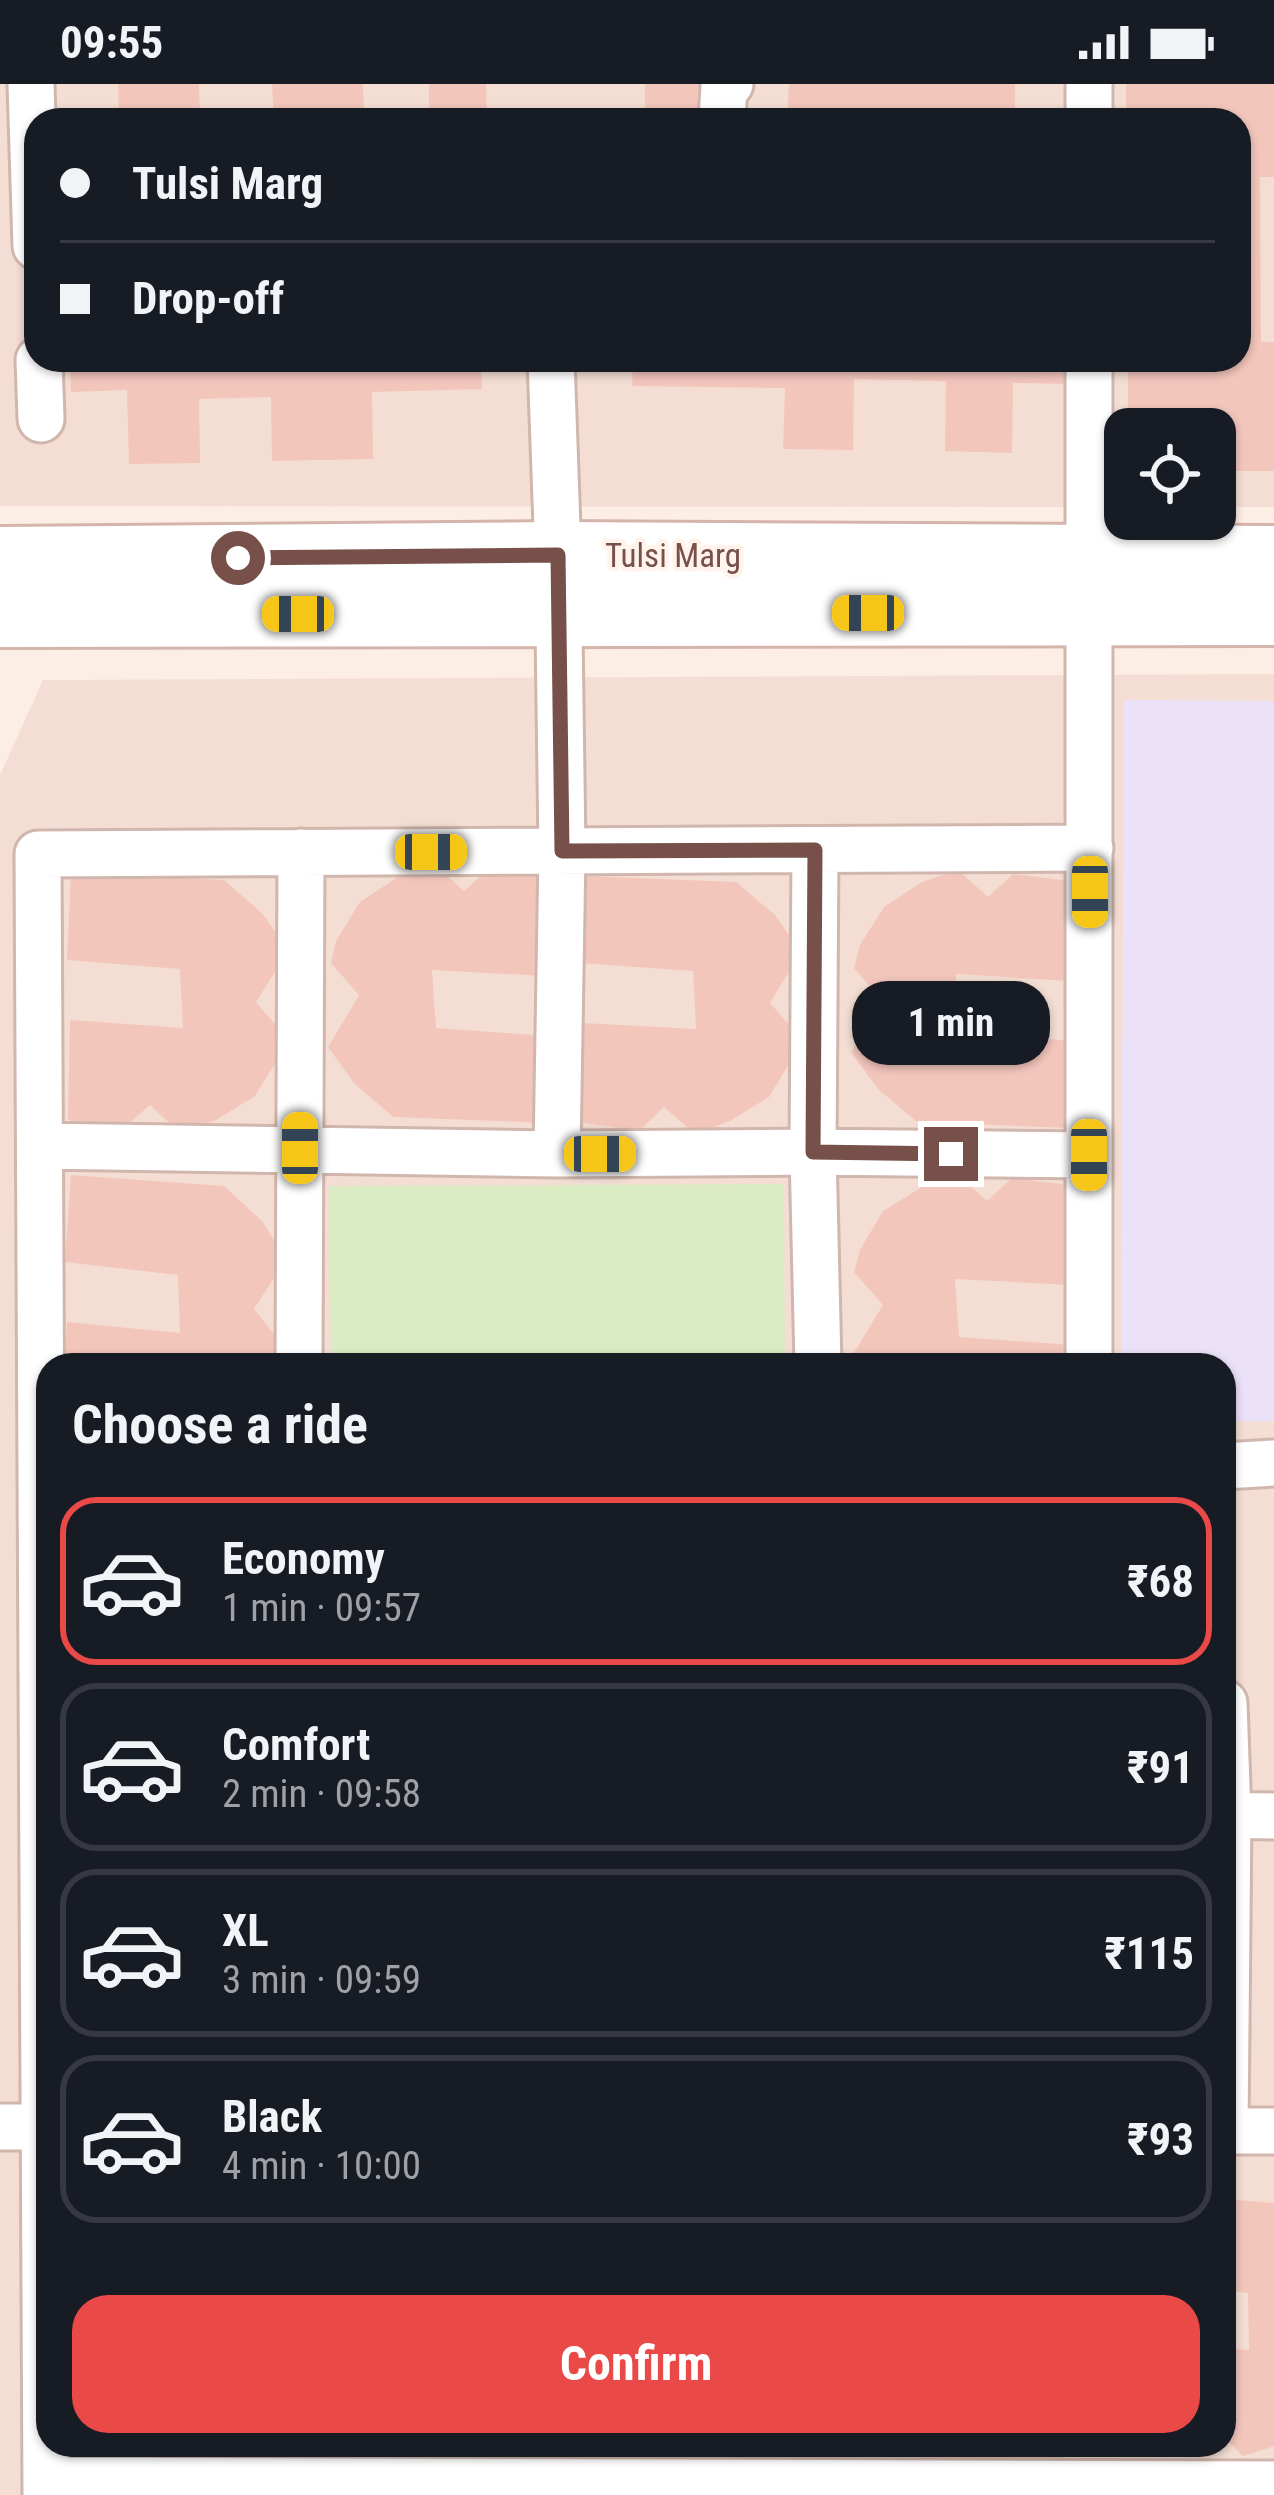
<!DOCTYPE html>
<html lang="en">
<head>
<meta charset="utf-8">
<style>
  :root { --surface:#171b24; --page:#242831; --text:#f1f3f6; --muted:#9ea1a6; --line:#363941; --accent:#e94a48 }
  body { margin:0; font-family:"Roboto Condensed",sans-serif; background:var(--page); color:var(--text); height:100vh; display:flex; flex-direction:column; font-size:45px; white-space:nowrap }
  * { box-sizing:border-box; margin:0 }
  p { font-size:39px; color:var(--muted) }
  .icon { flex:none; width:66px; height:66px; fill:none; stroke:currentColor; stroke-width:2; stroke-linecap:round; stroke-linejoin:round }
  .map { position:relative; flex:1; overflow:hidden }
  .panel { position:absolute; left:36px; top:1269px; width:1200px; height:1104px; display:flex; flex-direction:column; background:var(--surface); border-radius:36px; box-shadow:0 3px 9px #0004 }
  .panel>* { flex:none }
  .guide { position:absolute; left:24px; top:24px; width:1227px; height:264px; border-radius:36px; box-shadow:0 3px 9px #0004; display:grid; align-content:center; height:264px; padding:0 36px; background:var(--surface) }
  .buttons { position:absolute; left:1104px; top:324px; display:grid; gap:24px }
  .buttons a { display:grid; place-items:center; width:132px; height:132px; border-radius:24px; background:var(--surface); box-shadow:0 3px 9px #0004; font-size:60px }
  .end { position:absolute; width:54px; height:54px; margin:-27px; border:15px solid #765049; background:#fff; box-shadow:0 0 0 6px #fff }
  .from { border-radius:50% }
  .bubble { position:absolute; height:84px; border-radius:36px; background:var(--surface); box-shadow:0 3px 9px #0004; font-size:39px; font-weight:700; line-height:84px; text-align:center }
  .car { position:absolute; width:36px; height:72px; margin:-36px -18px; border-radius:15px; box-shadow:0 0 9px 3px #0007; background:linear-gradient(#f5c518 24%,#345 0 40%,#f5c518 0 76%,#345 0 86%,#f5c518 0) }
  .guide b { display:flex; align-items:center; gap:42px; height:114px; font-size:45px }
  .guide b+b { border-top:3px solid var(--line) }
  .guide i { width:30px; height:30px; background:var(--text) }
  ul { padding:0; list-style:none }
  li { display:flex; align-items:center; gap:36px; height:168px; margin:0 24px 18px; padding:0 12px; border:6px solid var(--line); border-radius:36px }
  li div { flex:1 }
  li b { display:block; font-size:45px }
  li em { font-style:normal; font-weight:700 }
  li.on { border-color:var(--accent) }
  li>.icon { width:108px; height:108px; stroke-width:1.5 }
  h2 { padding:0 36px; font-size:54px; line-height:144px }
  .action { display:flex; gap:24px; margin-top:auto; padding:24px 36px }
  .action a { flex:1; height:138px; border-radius:36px; background:var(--accent); color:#fff; font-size:48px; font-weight:700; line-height:138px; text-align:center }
  .status { display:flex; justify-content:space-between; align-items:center; height:84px; padding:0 60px; background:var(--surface); direction:ltr }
  .status svg { height:33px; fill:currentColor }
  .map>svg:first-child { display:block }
  .residential { fill:#f4ded3; fill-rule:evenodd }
  .education { fill:#ebe1f9 }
  .green { fill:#dbebc3 }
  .building { fill:#f3c6bc }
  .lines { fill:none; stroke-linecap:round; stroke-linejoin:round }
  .street-casing { stroke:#d1b6ad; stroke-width:51 }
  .secondary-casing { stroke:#d4b4ab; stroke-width:72 }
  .street { stroke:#fff; stroke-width:45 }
  .secondary { stroke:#fff; stroke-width:66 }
  .route { stroke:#765049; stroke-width:15 }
  .labels { text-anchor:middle; stroke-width:9; stroke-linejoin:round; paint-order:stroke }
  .street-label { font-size:33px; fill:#765049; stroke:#fff3eb }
</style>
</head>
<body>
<div class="status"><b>09:55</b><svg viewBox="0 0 49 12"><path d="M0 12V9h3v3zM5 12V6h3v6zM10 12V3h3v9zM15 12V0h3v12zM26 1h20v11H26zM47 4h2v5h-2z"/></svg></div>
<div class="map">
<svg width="1274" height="2411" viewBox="0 0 1274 2411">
  <rect width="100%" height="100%" fill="#fdeee5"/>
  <!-- residential -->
  <path class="residential" d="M0,0h1274v423h-59v-78h-90v78l-1125,-1zM36,36h1203v240h-1203z
    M1274,590v1821h-1274v-1720l43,-95zM48,1281h1176v1080h-1176z"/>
  <!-- education -->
  <path class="education" d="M1124,616l150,1v720h-50v-56h-103z"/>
  <!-- green -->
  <path class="green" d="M784,1100l1,181h-454l-2,-179z"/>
  <!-- building -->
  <path class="building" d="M118,0h81l1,36h-81z
    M272,0h91l1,36h-90z
    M429,0h57l1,36h-58z
    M645,0h67l1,36h-68z
    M789,0h226v36h-290v-5l62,1z
    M1126,0h148v93h-14l1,165h13v129h-59v-42h-87v-69h111v-240h-113z
    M70,276h411l1,29 -110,3 1,67 -101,2 -1,-64 -72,2 1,64 -71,1 -2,-74 -56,2z
    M633,276h438v24l-58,-1 -1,70 -67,-2 1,-70 -92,-2 -1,71 -70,-1 2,-61 -153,-2z
    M434,780l30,27 25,-22 58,6 -2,101 -113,-6 4,58 114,8 -4,87 -153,-6 -39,-34 -26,-36 31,-52 -28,-32 5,-22 24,-39 38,-25z
    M958,786l30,27 25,-23 57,7 -1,100 -113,-7 3,58 114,9 -3,87 -153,-6 -39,-33 -27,-37 32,-51 -29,-33 6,-23 24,-38 38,-25z
    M71,789l153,7 39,34 25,37 -32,51 29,34 -6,21 -24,39 -39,24 -36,13 -30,-28 -25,22 -57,-7 2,-100 113,8 -3,-59 -113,-9z
    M583,792l153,6 39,33 26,37 -31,51 29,33 -7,23 -23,38 -39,24 -35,13 -31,-27 -24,23 -58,-7 1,-100 113,6 -3,-58 -114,-8z
    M957,1090l30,27 25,-23 58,7 -1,100 -114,-6 4,58 114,8 -1,20h-214l-6,-9 31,-51 -29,-33 6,-22 23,-39 39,-24z
    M71,1091l153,11 38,35 24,38 -32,50 27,34 -7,22h-209l2,-43 113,11 -2,-58 -113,-13z
    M1224,2115l50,4v243l-31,10 -19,-19v-89l25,2 -1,-57 -24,-3z
    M438,2361h102v8l-102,-4z
    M898,2361h167l-1,17 -153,-5z"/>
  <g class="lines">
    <!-- street casing -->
    <g class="street-casing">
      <path id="street" d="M31,0l5,162
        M1089,0v36
        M722,36l2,-33 6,-3
        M39,276l2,59
        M551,276l7,195 4,296 -5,303
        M1089,276v196
        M815,766l-2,302 5,213
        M40,1062l517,8 256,-2 276,3
        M299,1281l2,-513
        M1089,1281v-753
        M1224,1382l50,-3
        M1224,1619l4,112 -3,316
        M1224,1731l50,1
        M0,2043h48
        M1224,2047h50
        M46,2396l1228,4
        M46,2411l-8,-1641 1052,-6"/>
    </g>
    <!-- secondary casing -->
    <g class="secondary-casing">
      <path id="secondary" d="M0,476l558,-5 716,4
        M0,530l1274,-2"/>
    </g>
    <!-- street -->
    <use href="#street" class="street"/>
    <!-- secondary -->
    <use href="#secondary" class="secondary"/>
  </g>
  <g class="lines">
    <!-- route -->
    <path class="route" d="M238,474l320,-3 4,296 253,-1 -2,302 138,2"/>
  </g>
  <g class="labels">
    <!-- street labels -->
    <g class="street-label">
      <text x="673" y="483">Tulsi Marg</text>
    </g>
  </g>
</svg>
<div class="buttons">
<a><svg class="icon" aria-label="locate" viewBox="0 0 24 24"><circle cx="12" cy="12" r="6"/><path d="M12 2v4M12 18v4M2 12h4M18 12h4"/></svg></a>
</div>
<i class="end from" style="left:238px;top:474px"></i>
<i class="end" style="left:951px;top:1070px"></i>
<div class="bubble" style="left:852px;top:897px;width:198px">1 min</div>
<i class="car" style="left:868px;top:529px;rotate:270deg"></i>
<i class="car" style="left:298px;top:530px;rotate:270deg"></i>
<i class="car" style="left:431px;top:768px;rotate:90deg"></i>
<i class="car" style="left:1090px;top:808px;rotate:180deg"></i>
<i class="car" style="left:300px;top:1064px;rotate:0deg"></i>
<i class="car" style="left:600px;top:1070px;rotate:90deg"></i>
<i class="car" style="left:1089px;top:1071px;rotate:180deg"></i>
<div class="guide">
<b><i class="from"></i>Tulsi Marg</b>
<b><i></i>Drop-off</b>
</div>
<section class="panel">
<h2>Choose a ride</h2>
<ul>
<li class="on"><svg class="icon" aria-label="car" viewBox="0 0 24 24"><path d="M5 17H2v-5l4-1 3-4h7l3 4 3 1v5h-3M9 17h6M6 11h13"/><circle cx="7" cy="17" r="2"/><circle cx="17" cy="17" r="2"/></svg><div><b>Economy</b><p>1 min · 09:57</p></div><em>₹68</em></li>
<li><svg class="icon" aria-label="car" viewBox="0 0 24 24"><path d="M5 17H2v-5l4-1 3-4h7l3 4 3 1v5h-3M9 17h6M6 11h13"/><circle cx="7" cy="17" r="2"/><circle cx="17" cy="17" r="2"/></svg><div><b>Comfort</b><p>2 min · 09:58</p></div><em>₹91</em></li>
<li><svg class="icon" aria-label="car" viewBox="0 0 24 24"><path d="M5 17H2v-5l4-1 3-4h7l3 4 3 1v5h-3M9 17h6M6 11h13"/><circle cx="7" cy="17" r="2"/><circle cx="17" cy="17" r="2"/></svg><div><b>XL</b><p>3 min · 09:59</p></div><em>₹115</em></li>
<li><svg class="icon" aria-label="car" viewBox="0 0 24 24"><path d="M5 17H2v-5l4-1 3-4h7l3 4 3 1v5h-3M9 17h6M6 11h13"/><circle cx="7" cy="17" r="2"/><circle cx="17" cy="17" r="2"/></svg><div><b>Black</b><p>4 min · 10:00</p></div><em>₹93</em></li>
</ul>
<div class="action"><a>Confirm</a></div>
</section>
</div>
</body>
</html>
